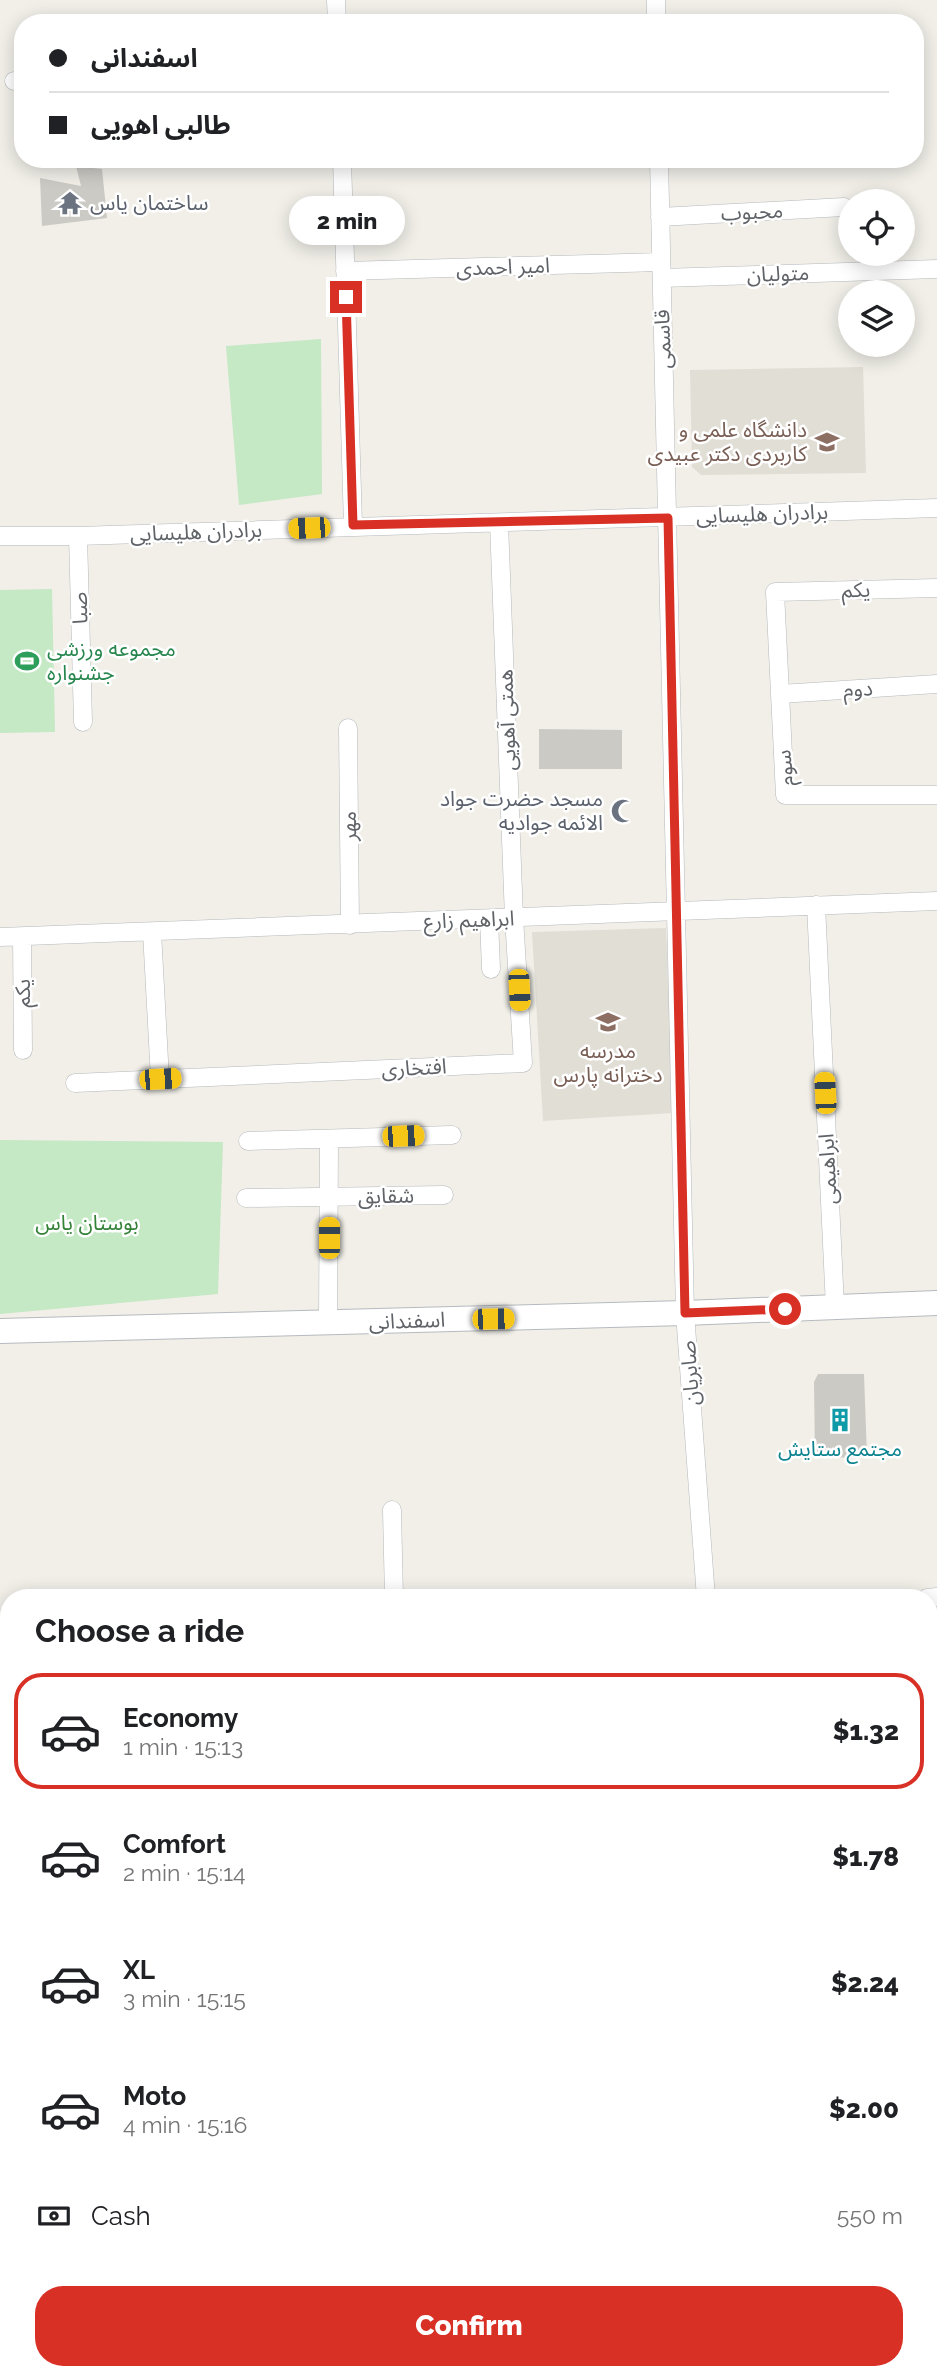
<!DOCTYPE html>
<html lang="en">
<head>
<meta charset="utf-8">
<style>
  :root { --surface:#fff; --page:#f2f2f2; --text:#202124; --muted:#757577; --line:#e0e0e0; --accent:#d93025 }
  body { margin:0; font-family:Raleway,"Noto Sans Arabic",sans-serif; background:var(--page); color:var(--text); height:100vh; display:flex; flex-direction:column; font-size:26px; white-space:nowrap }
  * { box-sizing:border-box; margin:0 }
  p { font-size:23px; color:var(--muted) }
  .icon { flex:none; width:38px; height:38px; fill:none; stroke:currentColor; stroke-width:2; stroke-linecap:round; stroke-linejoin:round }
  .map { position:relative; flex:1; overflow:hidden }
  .side { position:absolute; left:0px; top:1589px; width:938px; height:791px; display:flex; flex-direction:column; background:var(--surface); border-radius:28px 28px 0 0; box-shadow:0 4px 18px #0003 }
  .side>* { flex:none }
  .top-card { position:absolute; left:14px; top:14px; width:910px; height:154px; border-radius:28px; box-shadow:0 4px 18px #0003; display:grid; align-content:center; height:154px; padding:0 35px; background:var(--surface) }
  .buttons { position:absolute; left:838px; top:189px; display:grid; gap:14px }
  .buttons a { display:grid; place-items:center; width:77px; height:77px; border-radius:50%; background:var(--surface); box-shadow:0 4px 18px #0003; font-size:35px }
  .end { position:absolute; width:32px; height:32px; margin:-16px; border:9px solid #d93025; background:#fff; box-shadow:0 0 0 4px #fff }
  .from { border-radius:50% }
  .bubble { position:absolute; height:49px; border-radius:24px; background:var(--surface); box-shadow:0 4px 18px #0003; font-size:23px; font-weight:800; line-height:49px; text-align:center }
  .car { position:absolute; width:21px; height:42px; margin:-21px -10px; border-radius:9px; box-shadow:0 0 5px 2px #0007; background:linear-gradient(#f5c518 24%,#345 0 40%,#f5c518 0 76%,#345 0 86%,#f5c518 0) }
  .top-card b { display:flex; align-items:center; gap:24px; height:66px; font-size:26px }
  .top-card b+b { border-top:2px solid var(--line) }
  .top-card i { width:18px; height:18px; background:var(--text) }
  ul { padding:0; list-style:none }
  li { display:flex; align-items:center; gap:21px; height:116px; margin:0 14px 10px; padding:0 21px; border:4px solid transparent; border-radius:28px }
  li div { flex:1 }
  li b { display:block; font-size:26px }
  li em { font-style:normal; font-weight:800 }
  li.on { border-color:var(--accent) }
  li>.icon { width:63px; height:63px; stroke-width:1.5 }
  h2 { padding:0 35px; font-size:32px; line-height:84px }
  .pay { display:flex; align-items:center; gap:18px; height:77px; padding:0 35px; font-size:26px }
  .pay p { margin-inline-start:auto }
  .action { display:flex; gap:14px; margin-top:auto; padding:14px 35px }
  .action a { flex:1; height:80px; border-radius:28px; background:var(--accent); color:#fff; font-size:28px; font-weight:800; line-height:80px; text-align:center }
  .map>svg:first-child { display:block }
  .education { fill:#e1ded6 }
  .green { fill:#c5e8c5 }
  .building { fill:#cccac5 }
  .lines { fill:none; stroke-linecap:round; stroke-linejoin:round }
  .lane-casing { stroke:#b5b8bc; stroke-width:10 }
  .street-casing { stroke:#b5b8bc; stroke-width:19 }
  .secondary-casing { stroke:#b6babf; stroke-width:26 }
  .primary-casing { stroke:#f2c960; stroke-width:28 }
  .path { stroke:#9cc7a9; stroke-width:3.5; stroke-dasharray:7 3.5; stroke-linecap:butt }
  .lane { stroke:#fff; stroke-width:9 }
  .street { stroke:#fff; stroke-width:18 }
  .secondary { stroke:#fff; stroke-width:24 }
  .primary { stroke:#fff2af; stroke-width:26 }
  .route { stroke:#d93025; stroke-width:9 }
  .labels { text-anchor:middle; stroke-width:5; stroke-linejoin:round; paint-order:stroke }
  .worship-label { font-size:21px; fill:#5b616d; stroke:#fff; text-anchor:start }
  .street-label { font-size:21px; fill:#5f6368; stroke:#fff }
  .education-label { font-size:21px; fill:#785e54; stroke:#fff; text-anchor:end }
  .leisure-label { font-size:21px; fill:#27864d; stroke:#fff; text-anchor:start }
  .park-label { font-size:21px; fill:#348238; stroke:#fff }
  .culture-label { font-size:21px; fill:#0d838f; stroke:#fff }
</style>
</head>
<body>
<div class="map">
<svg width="937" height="2380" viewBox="0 0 937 2380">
  <rect width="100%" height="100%" fill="#f1efe8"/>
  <!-- education -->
  <path class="education" d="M863,367l3,106 -165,2 -9,-8 -2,-97z
    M666,928l7,185 -130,8 -11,-189z"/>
  <!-- green -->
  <path class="green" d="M321,339l1,155 -83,11 -13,-159z
    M52,589l3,143 -55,1v-143z
    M0,1140l223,2 -5,152 -218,20z
    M929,1878h8v82l-8,8z
    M0,2225l9,8v81l-9,-8z
    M0,2335l9,8v28h31l10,9h-50z
    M70,2371h175l10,9h-175z
    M281,2371h99l-9,9h-81z"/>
  <!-- building -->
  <path class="building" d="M76,166l26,3 5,49 -65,8 -2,-48 41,8z
    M539,729l83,1v39h-83z
    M818,1374h46l3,83 -52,1 -1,-76z"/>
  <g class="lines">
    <!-- lane casing -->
    <g class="lane-casing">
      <path id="lane" d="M875,254v17"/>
    </g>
    <!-- street casing -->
    <g class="street-casing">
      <path id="street" d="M336,0l1,23
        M656,0v23
        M14,81h9
        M342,159l11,366
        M659,159l26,1154 21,285
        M660,217l184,-10
        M345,271l316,-9
        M662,278l275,-9
        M0,536h78l859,-28
        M78,536l5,186
        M937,588l-162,4 10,203h152
        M780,694l157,-10
        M348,728l2,197
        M816,905l19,402
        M489,919l2,50
        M152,932l8,147
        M0,937l937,-36
        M22,937l1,113
        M75,1083l448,-20 -9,-145 -15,-395
        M248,1141l204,-6
        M246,1198l198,-3
        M328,1323l1,-184
        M392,1510l2,88
        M927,1598l10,-1
        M0,1635h9
        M0,1832l9,1
        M929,1833h8
        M929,1992l8,-8
        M929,2033l8,8
        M0,2122l9,8
        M929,2157l8,7
        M0,2321l9,8
        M929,2344l8,7
        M53,2371l10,9
        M261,2371l10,9
        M759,2371l10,9
        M563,2380l8,-9"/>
    </g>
    <!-- secondary casing -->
    <g class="secondary-casing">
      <path id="secondary" d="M0,1331l685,-18 252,-10"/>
    </g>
    <!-- primary casing -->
    <g class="primary-casing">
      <path id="primary" d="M0,1858l9,9
        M0,1898l9,9
        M506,2371l9,9
        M543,2371l9,9"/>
    </g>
    <!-- path -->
    <path class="path" d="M0,2348h9
      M181,2371l8,9
      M361,2371l9,9
      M89,2380l7,-9
      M218,2380l8,-9"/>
    <!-- lane -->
    <use href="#lane" class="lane"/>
    <!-- street -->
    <use href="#street" class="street"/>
    <!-- secondary -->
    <use href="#secondary" class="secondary"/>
    <!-- primary -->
    <use href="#primary" class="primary"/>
  </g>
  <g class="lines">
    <!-- route -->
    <path class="route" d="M346,297l7,228 315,-7 17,795 100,-4"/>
  </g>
  <!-- icons -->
  <defs>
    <g id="temple-bare" transform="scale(1.89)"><path d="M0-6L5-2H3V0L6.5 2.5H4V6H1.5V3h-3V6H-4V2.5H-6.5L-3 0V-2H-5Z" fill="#6b7280" stroke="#fff" stroke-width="2.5" paint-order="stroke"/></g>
    <g id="school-bare" transform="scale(1.89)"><path d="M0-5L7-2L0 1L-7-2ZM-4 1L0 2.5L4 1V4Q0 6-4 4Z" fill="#8d6e63" stroke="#fff" stroke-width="2.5" paint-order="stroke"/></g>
    <g id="stadium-bare" transform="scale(1.89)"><path d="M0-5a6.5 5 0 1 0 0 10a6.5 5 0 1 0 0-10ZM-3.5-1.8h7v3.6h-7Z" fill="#2e9e5b" stroke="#fff" stroke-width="2.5" paint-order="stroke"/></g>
    <g id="mosque-bare" transform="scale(1.89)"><path d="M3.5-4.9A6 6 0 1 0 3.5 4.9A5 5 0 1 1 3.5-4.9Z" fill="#6b7280" stroke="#fff" stroke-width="2.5" paint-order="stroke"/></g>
    <g id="building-bare" transform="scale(1.89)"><path d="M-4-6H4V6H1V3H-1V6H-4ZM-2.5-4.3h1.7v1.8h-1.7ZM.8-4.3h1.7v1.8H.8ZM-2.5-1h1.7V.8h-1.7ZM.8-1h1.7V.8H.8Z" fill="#0f9aa8" stroke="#fff" stroke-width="2.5" paint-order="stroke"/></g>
  </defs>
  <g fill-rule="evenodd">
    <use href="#temple-bare" x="70" y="203"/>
    <use href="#school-bare" x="827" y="442"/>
    <use href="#stadium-bare" x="27" y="661"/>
    <use href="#mosque-bare" x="623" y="811"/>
    <use href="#school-bare" x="608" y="1022"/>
    <use href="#building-bare" x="840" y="1420"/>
  </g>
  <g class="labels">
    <!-- worship labels -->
    <g class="worship-label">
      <text x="90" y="210">ساختمان یاس</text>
      <text x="603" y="806" text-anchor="end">مسجد حضرت جواد<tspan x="603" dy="24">الائمه جوادیه</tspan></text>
    </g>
    <!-- street labels -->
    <g class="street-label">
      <text transform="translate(752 212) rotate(-3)" y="7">محبوب</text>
      <text transform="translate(503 267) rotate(-2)" y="7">امیر احمدی</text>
      <text transform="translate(778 274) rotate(-2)" y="7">متولیان</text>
      <text transform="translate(663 339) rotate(-92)" y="7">قاسمی</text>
      <text transform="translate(762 514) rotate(-2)" y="7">برادران هلیسایی</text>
      <text transform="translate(196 532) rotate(-2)" y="7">برادران هلیسایی</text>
      <text transform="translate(856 590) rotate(-1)" y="7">یکم</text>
      <text transform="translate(80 608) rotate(-92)" y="7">صبا</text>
      <text transform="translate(858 689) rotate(-3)" y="7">دوم</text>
      <text transform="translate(507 720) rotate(-92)" y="7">همتی آهویی</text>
      <text transform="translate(785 768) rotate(-96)" y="7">سوم</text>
      <text transform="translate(349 826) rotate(-91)" y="7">مهر</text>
      <text transform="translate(469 920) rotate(-2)" y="7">ابراهیم زارع</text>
      <text transform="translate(23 993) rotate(-90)" y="7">یکم</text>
      <text transform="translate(414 1068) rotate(-3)" y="7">افتخاری</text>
      <text transform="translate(828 1169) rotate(-93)" y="7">ابراهیمی</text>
      <text transform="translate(386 1196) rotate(-1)" y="7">شقایق</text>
      <text transform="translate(407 1321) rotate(-2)" y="7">اسفندانی</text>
      <text transform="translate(690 1373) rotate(-94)" y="7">صابریان</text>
    </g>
    <!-- education labels -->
    <g class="education-label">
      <text x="807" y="437">دانشگاه علمی و<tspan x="807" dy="24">کاربردی دکتر عبیدی</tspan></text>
      <text x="608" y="1058" text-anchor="middle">مدرسه<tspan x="608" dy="24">دخترانه پارس</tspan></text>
    </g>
    <!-- leisure labels -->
    <g class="leisure-label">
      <text x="47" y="656">مجموعه ورزشی<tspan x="47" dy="24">جشنواره</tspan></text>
    </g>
    <!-- park labels -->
    <g class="park-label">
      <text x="87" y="1230">بوستان یاس</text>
    </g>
    <!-- culture labels -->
    <g class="culture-label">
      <text x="840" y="1456">مجتمع ستایش</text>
    </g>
  </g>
</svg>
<div class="buttons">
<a><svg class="icon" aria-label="locate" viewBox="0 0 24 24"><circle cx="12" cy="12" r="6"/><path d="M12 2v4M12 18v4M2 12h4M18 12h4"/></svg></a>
<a><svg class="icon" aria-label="layers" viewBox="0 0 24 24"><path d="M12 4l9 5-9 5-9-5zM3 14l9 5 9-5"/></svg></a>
</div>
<i class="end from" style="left:785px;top:1309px"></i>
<i class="end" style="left:346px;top:297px"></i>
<div class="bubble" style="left:289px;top:196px;width:116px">2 min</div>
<i class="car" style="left:309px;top:528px;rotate:268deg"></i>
<i class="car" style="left:519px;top:990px;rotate:177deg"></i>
<i class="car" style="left:160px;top:1079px;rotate:87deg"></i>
<i class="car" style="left:825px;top:1093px;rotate:357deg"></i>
<i class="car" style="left:403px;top:1136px;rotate:88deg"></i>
<i class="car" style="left:329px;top:1238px;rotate:0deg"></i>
<i class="car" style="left:493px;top:1319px;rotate:89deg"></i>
<div class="top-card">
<b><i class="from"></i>اسفندانی</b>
<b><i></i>طالبی اهویی</b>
</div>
<section class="side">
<h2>Choose a ride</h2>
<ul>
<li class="on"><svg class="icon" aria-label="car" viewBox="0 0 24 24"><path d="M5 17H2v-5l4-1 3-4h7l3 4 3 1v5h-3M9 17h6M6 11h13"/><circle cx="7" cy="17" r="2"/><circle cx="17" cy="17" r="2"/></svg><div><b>Economy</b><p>1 min · 15:13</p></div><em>$1.32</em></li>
<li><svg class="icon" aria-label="car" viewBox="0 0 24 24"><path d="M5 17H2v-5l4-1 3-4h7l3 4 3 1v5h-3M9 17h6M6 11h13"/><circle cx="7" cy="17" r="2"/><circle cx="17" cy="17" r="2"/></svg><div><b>Comfort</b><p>2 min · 15:14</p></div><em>$1.78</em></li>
<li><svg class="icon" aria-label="car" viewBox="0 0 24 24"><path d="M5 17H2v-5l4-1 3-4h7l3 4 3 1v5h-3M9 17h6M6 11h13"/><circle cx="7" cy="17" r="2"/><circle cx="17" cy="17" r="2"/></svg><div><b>XL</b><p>3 min · 15:15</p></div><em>$2.24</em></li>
<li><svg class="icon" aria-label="car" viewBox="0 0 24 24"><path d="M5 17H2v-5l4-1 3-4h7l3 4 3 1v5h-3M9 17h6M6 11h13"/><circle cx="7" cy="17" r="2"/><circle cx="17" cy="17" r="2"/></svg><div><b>Moto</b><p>4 min · 15:16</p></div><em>$2.00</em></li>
</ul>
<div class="pay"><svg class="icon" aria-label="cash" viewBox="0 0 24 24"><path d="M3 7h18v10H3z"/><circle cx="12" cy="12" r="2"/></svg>Cash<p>550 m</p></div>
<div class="action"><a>Confirm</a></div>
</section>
</div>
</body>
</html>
